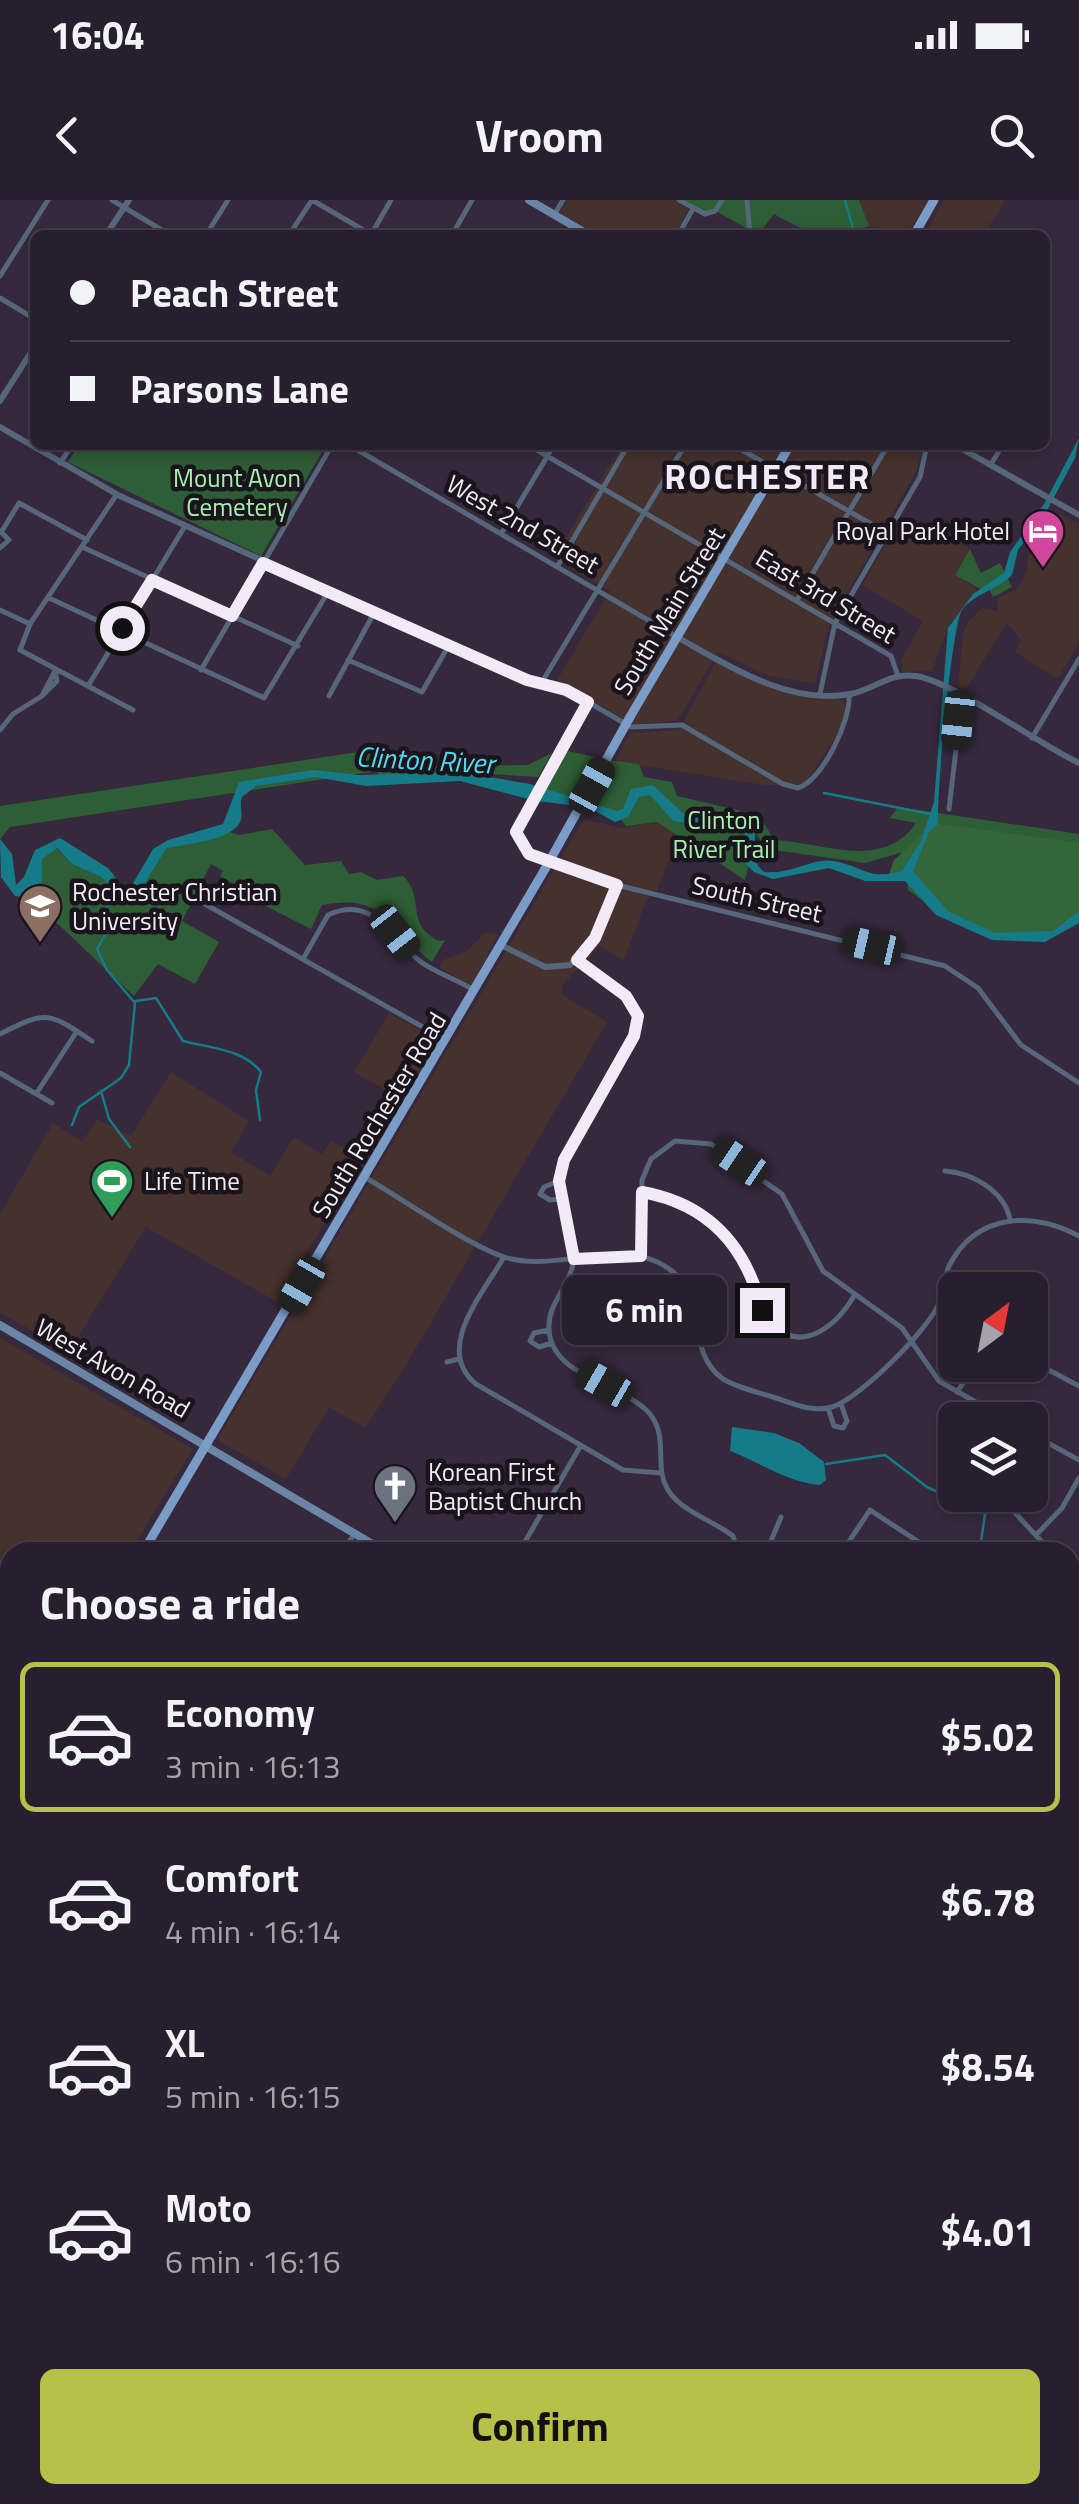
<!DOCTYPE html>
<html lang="en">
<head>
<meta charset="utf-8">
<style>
  :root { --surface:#281f2e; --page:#302736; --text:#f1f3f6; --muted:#a5a2aa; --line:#443d4a; --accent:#b7c148 }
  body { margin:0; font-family:"Titillium Web",sans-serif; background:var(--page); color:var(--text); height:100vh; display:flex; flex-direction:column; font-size:38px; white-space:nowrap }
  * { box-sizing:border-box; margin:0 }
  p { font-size:32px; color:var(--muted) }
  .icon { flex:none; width:55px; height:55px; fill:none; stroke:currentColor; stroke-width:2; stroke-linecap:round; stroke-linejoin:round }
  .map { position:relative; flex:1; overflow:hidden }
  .sheet { position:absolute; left:0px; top:1342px; width:1080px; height:962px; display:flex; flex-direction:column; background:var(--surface); border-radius:30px 30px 0 0; box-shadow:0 5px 15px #0003,0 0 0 2px var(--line) }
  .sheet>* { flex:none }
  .hud { position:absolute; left:30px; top:30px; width:1020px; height:220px; border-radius:15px; box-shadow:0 5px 15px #0003,0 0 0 2px var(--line); display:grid; align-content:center; height:220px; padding:0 40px; background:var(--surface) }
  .needle { width:65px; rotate:32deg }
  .tools { position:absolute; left:938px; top:1072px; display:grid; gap:20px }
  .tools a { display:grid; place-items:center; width:110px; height:110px; border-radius:15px; background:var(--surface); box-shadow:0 5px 15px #0003,0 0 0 2px var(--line); font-size:50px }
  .end { position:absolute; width:45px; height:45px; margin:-22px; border:12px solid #f2eaf6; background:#111; box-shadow:0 0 0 5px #111 }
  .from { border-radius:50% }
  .bubble { position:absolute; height:70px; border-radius:15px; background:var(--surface); box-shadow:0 5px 15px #0003,0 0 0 2px var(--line); font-size:32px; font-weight:700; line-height:70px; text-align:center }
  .car { position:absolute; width:30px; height:60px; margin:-30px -15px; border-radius:12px; box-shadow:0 0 8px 2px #0007; background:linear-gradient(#222 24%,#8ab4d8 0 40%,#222 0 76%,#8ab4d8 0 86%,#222 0) }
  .hud b { display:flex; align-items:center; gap:35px; height:95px; font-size:38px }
  .hud b+b { border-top:2px solid var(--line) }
  .hud i { width:25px; height:25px; background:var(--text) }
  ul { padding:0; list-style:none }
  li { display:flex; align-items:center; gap:30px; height:150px; margin:0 20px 15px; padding:0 20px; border:5px solid transparent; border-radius:15px }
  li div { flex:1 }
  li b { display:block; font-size:38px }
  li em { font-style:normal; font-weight:700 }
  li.selected { border-color:var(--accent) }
  li>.icon { width:90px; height:90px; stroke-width:1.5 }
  h2 { padding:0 40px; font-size:45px; line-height:120px }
  .button { display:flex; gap:20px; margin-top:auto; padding:20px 40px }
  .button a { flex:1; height:115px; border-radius:15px; background:var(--accent); color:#111; font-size:40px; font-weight:700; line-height:115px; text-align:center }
  .status { display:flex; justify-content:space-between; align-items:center; height:70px; padding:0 50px; background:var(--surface); direction:ltr }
  .status svg { height:28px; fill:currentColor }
  header { display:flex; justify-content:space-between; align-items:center; height:130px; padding:0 40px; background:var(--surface); font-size:45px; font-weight:700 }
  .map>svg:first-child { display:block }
  .commercial { fill:#45312d }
  .green { fill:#2e5e35 }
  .forest { fill:#34663b }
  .water { fill:#157b88 }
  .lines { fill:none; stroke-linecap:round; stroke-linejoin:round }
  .stream { stroke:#157b88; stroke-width:2.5 }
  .minor { stroke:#56667b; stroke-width:5 }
  .tertiary { stroke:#56667b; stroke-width:6 }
  .secondary { stroke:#6a85a6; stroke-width:8 }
  .primary { stroke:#7a9cc7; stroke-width:9 }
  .primary-bridge { stroke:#7a9cc7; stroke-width:9 }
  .route { stroke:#f2eaf6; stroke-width:12 }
  .labels { text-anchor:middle; stroke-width:9; stroke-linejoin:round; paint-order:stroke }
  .park-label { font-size:25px; fill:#a6f0ae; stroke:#1a151d }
  .street-label { font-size:25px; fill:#f2eaf6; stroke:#1a151d }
  .poi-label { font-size:25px; fill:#f2eaf6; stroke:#1a151d; text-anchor:start }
  .water-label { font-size:28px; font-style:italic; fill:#52d8eb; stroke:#1a151d }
  .district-label { font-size:35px; font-weight:bold; letter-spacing:2.5px; fill:#f2eaf6; stroke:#1a151d }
</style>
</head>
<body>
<div class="status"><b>16:04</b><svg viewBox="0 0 49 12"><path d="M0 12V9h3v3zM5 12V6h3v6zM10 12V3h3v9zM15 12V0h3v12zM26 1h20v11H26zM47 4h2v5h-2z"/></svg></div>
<header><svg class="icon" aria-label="back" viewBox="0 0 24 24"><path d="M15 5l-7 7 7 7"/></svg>Vroom<svg class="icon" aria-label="search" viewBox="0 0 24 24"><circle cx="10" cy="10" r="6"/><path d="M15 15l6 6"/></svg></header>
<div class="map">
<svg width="1079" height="2304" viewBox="0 0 1079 2304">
  <rect width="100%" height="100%" fill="#36293d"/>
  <!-- commercial -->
  <path class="commercial" d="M567,0h106l16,10 -15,25h-76l-38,-22z
    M859,0h69l-21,35 -38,-9z
    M944,0h61l-21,35h-60z
    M622,245h301l-6,25 -89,158 -13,56 -49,-9 -48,-23 -40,68 -44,5 -77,-45 53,-89 -56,-33z
    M1056,312l23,11v120l-21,36 -43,-27 6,-12 -14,-17 -42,67 -7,-3 5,-54 5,-11 14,-14 16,3 -1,-13 21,-9 9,-18 1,-15z
    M900,319l26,16 6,-11 38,25 -15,26 23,15 -29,35 -17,46 -30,1 -1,-12 22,-39 -61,-36z
    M717,459l4,8 56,22 66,11 3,9 -5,19 -37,57h-40l-149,-24 15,-28 49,-3z
    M584,619l38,9 35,-6 21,14 -21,55 -7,-1 -26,70 -25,-14 -38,41 3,9 43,26 -207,353 -35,53 -36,-21 -43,72 -69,-39z
    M485,733l13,1 -26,52 -32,-19 3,-7 23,-8z
    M389,813l49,27 -35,60 -49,-28z
    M171,872l78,49 -18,31 39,24 24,-39 27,17 11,-13 31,19 -86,142 -131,-75 -77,124 -69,-38v-99l53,-91 29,19 15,-23 34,17z
    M0,1138l193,111 -63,103h-120l-2,202 -8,-4z"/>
  <!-- green -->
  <path class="green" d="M684,0h175l10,26c-40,15 -56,10 -95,-12l-16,21 -44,-25 -10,2z
    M79,245h247l-65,111 -193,-94z
    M970,349l11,24 19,-10 12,24 -19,10 -5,-10 -6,3 -27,-15z
    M378,549l-1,15 9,2 142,-1 24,-12 -14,24 -66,-4 -94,4 -1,-6 -367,56 -10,12v-33z
    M568,551l27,6 -6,12 13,1 6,-10 31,4 5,13 28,5 5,14 82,19 15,25c49,2 108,32 142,-17l-26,-5 8,-11 181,27v22l-20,78 -133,-31 -18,-13 -1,-39 -42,12 -91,-13 -11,-5 -7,-13 -11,48 -88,-58 -31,4 -11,-14 -76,-16z
    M272,629l33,36 36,-4 8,13 12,-2 16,8 26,-4c23,21 1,48 36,65l6,-1 -13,22c-41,-32 -46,-70 -110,-57l-11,24 -65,-33 2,-4 -28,-16 3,-5 -12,-7 -29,57 37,21 -24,42 -37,-20 -24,32 -96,-91 4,-46 14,-11 16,16 29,13 20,20 20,-7 25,-41 63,-17 10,3z
    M87,2295h259l-5,9h-258z"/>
  <!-- forest -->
  <path class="forest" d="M934,623l145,20v79c-35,15 -91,21 -124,-3 -23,-17 -36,-39 -67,-42l6,-17z"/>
  <!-- water -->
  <path class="water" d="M1079,238l-4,20 -32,60 -25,32 -6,25c-14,14 -38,19 -50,35 -10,14 -26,190 -24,214l-9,8 -16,39 35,40 47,22 58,-2 26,-20v12l-34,19 -53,-2 -56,-25 -31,-34h-40l-36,-13 -56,11 -19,-7 -9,-9v-32l-72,-10 -23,-26 -11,2 -11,20 -13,5 -27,-15 -52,-6 -76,-20 -94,5 -50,-9 -60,9 -14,11c-3,8 1,16 -1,23 -8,22 -57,23 -75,29l-25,41 -20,7 -20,-20 -29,-13 -15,-16 -15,11v22l-20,16 -7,-1 -14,-19 -1,-38 12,15 4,31 8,-8 11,-27 25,-12 48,30 14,18 10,-1 21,-36 15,-9 55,-16 16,-42 74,-12 46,5 102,-3 69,12 87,27 6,-2 8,-20 22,-4 31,29c14,-3 18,2 31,4 72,11 18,26 49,54 26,3 50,-15 70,-11 29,5 34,20 68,10l19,-30 13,-39 14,-174 25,-34 31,-21 6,-21 34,-48z
    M732,1227l42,6 25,10 25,19 2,18 -6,5c-35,-3 -58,-22 -90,-34z"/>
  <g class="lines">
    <!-- stream -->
    <path class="stream" d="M845,0l9,32
      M824,593l106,21
      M136,801l20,-3 27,43c27,7 60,8 78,31l-5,18 4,30
      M101,891l8,28 21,28
      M72,925l7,-18 42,-29 8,-13 6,-62 -28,-33 -10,-21 9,-16 -3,-22 14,-17
      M826,1264l59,-9 42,32 58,27 -4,28 4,10
      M1070,1469l9,5
      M0,2069l10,8
      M1070,2289l9,5
      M305,2295l14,9
      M754,2304l1,-9"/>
    <!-- minor -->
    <path class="minor" d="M112,0l58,35
      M312,0l60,35
      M679,0l26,14 10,-3 7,-11
      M747,0l3,35
      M554,15l9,-15
      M206,35l22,-35
      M289,35l23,-35
      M371,35l20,-35
      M452,35l20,-35
      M678,35l15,-26
      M0,76l48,-76
      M0,98l35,21
      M349,245l328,192
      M528,245l363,211 7,20
      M733,245l154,88
      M60,263l12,-18
      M991,264l12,-19
      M117,294l-87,130 -10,26 113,60
      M2,331l17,-28 68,37
      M501,334l53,-89
      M82,347l216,99
      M0,348l9,-8 -9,-9
      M557,367l71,-122
      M49,398l215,100 64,-106
      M797,400l91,-155
      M0,410l30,14
      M348,460l74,32 27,-47
      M201,470l131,-225
      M55,471l2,10 -15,15z
      M542,482l143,-237
      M88,486l97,-160
      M820,494l15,-71 85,-146 7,-32
      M329,496l45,-83
      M588,502l43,25 51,-2 101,59 15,4c25,-8 53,-68 51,-93
      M0,530l13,-16 29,-18
      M1032,538l47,-79
      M949,609l13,-111
      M617,685l328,81 33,22 43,57 58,38
      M196,699l248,140
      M303,759l25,-44c46,-22 64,26 93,47 15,11 35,17 51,27
      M577,760l55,42 6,24 -75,134c-8,35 13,64 11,98 -2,26 -27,45 -25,71 2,49 75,54 101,85 20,25 2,55 20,79 15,20 44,28 63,43l5,16
      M0,834c47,-24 48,-22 92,7
      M0,873l52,30
      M36,894l41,-63
      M945,971c28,2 59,20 65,48
      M366,978c37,21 100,66 138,79 52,17 117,-22 164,11 41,28 16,83 55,111 15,9 34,13 50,18 19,6 39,16 59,10 26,-7 98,-79 107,-104 5,-12 5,-25 10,-37 27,-53 83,-55 130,-30
      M559,981l-15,6 -4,7 10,6 12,-1
      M642,992c51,9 97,41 114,92 4,15 5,31 17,42 32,28 65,-3 81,-30
      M641,1055l1,-75 9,-21 24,-18 36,3 71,50 41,77 79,57 37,53 68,39
      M504,1057c-20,35 -71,92 -28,127l147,86 38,3
      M549,1130l-15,3 -4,8 9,6 13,-4
      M1030,1160l49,26
      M447,1162l12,-3
      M957,1192l18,-27
      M828,1208l6,18 9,2 4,-7 -6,-17
      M1030,1233l49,27
      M1002,1299l42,45 14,8
      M1036,1335l26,-27 17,-30
      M343,1352l11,-18
      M519,1352l62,-107
      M757,1352l14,-11 10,-24
      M842,1352l28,-42 64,42
      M1070,1374l8,-13
      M0,1558l10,5
      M1070,1609l9,-16
      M0,1830l10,6
      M1070,1866l9,-15
      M0,1874l10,-17
      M1070,1907l9,5
      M0,1927l10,8
      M0,2010l10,6
      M1070,2035l9,5
      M1070,2294l9,6
      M393,2295l7,9
      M713,2295l1,9
      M529,2299l7,5
      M22,2304l5,-9
      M43,2304l5,-9
      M442,2304l5,-9
      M646,2304l5,-9
      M798,2304l1,-9"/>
    <!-- tertiary -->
    <path class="tertiary" d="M106,35l23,-35
      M0,201l35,-55
      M0,227l120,69 402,182 44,11 22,13 -67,115 -4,21 16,18 84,29 -22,53 -25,27 -25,2 -42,-21
      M955,245l124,70
      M677,437c50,28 113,69 173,57 24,-4 39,-22 66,-18 38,6 122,68 163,87"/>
    <!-- secondary -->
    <path class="secondary" d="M529,0l60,35
      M0,1125l386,227
      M1070,1752l9,5
      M1070,2075l9,-16
      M936,2304l6,-9"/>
    <!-- primary -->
    <path class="primary" d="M914,35l20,-35
      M630,517l160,-272
      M143,1352l402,-683
      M0,1595l10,-18"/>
    <!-- primary-bridge -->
    <path class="primary-bridge" d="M545,669l85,-152"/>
  </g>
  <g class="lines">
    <!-- route -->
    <path class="route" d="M122,428l30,-48 80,36 31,-53 264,117 39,10 22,12 -72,130 13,22 88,31 -22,53 -18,22 49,36 12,20 -4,20 -70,124 -5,21 15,78 67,-3 1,-64c67,12 104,54 120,118"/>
  </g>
  <!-- icons -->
  <defs>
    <g id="hotel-pin" transform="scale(2.25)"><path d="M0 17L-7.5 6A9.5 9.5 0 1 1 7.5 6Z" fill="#d1479c" stroke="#1a151d"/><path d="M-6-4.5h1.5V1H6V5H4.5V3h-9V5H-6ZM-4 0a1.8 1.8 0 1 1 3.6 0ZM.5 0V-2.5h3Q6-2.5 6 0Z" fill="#fff"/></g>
    <g id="university-pin" transform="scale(2.25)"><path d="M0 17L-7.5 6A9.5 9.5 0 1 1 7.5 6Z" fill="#8d6e63" stroke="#1a151d"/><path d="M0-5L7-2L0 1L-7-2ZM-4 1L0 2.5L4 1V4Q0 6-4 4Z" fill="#fff"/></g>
    <g id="stadium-pin" transform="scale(2.25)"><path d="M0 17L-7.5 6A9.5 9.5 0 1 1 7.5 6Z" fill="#2e9e5b" stroke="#1a151d"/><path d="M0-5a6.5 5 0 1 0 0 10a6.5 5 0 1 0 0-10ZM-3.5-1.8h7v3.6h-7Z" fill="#fff"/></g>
    <g id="church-pin" transform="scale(2.25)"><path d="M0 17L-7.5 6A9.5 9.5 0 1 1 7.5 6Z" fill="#6b7280" stroke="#1a151d"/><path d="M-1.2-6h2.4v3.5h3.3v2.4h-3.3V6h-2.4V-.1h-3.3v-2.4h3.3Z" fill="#fff"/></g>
  </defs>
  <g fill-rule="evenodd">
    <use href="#hotel-pin" x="1043" y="331"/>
    <use href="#university-pin" x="40" y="706"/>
    <use href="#stadium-pin" x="112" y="981"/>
    <use href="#church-pin" x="395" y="1286"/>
  </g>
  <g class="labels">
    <!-- park labels -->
    <g class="park-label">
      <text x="237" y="287">Mount Avon<tspan x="237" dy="29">Cemetery</tspan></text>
      <text x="724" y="629">Clinton<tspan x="724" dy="29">River Trail</tspan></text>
    </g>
    <!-- street labels -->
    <g class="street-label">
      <text transform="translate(523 324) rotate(30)" y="9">West 2nd Street</text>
      <text transform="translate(826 396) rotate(31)" y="9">East 3rd Street</text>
      <text transform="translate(669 411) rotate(-59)" y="9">South Main Street</text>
      <text transform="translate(757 699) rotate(13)" y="9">South Street</text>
      <text transform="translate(379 915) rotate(-59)" y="9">South Rochester Road</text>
      <text transform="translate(113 1168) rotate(30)" y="9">West Avon Road</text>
    </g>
    <!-- poi labels -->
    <g class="poi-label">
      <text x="1010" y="340" text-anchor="end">Royal Park Hotel</text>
      <text x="72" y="701">Rochester Christian<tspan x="72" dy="29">University</tspan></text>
      <text x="144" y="990">Life Time</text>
      <text x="428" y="1281">Korean First<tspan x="428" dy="29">Baptist Church</tspan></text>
    </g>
    <!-- water labels -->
    <g class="water-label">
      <text transform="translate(425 560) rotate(3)" y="10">Clinton River</text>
    </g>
    <!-- district labels -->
    <g class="district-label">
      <text x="768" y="289">ROCHESTER</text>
    </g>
  </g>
</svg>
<div class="tools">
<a><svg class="needle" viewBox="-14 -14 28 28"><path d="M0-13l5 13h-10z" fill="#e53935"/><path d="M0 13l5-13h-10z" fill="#a5a2aa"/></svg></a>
<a><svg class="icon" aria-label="layers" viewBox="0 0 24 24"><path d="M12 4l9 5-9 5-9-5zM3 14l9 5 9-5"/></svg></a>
</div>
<i class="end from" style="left:122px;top:428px"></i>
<i class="end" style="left:762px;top:1110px"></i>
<div class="bubble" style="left:562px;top:1075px;width:165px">6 min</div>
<i class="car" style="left:958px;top:520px;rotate:186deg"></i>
<i class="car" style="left:592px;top:586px;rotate:29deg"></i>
<i class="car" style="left:395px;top:732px;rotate:142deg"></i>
<i class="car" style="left:872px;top:746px;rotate:283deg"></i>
<i class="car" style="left:740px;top:962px;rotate:304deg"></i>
<i class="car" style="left:302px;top:1085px;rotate:210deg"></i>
<i class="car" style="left:605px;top:1184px;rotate:300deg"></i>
<div class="hud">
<b><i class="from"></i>Peach Street</b>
<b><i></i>Parsons Lane</b>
</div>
<section class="sheet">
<h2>Choose a ride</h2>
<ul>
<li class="selected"><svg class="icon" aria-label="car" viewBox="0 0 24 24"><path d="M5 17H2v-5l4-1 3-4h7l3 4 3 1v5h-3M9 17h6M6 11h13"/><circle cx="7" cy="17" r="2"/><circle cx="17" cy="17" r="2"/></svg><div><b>Economy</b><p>3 min · 16:13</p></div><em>$5.02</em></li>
<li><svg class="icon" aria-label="car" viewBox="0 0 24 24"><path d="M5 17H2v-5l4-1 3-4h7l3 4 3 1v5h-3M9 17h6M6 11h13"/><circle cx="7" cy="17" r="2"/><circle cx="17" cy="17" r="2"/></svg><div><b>Comfort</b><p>4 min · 16:14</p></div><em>$6.78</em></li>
<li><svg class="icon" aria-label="car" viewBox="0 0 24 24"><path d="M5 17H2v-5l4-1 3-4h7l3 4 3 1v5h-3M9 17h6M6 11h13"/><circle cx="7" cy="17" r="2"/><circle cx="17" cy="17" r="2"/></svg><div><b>XL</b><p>5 min · 16:15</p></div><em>$8.54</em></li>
<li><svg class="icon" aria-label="car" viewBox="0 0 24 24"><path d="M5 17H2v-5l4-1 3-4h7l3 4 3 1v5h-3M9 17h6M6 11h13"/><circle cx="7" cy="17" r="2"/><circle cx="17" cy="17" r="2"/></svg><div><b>Moto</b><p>6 min · 16:16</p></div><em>$4.01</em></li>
</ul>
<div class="button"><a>Confirm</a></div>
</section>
</div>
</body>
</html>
